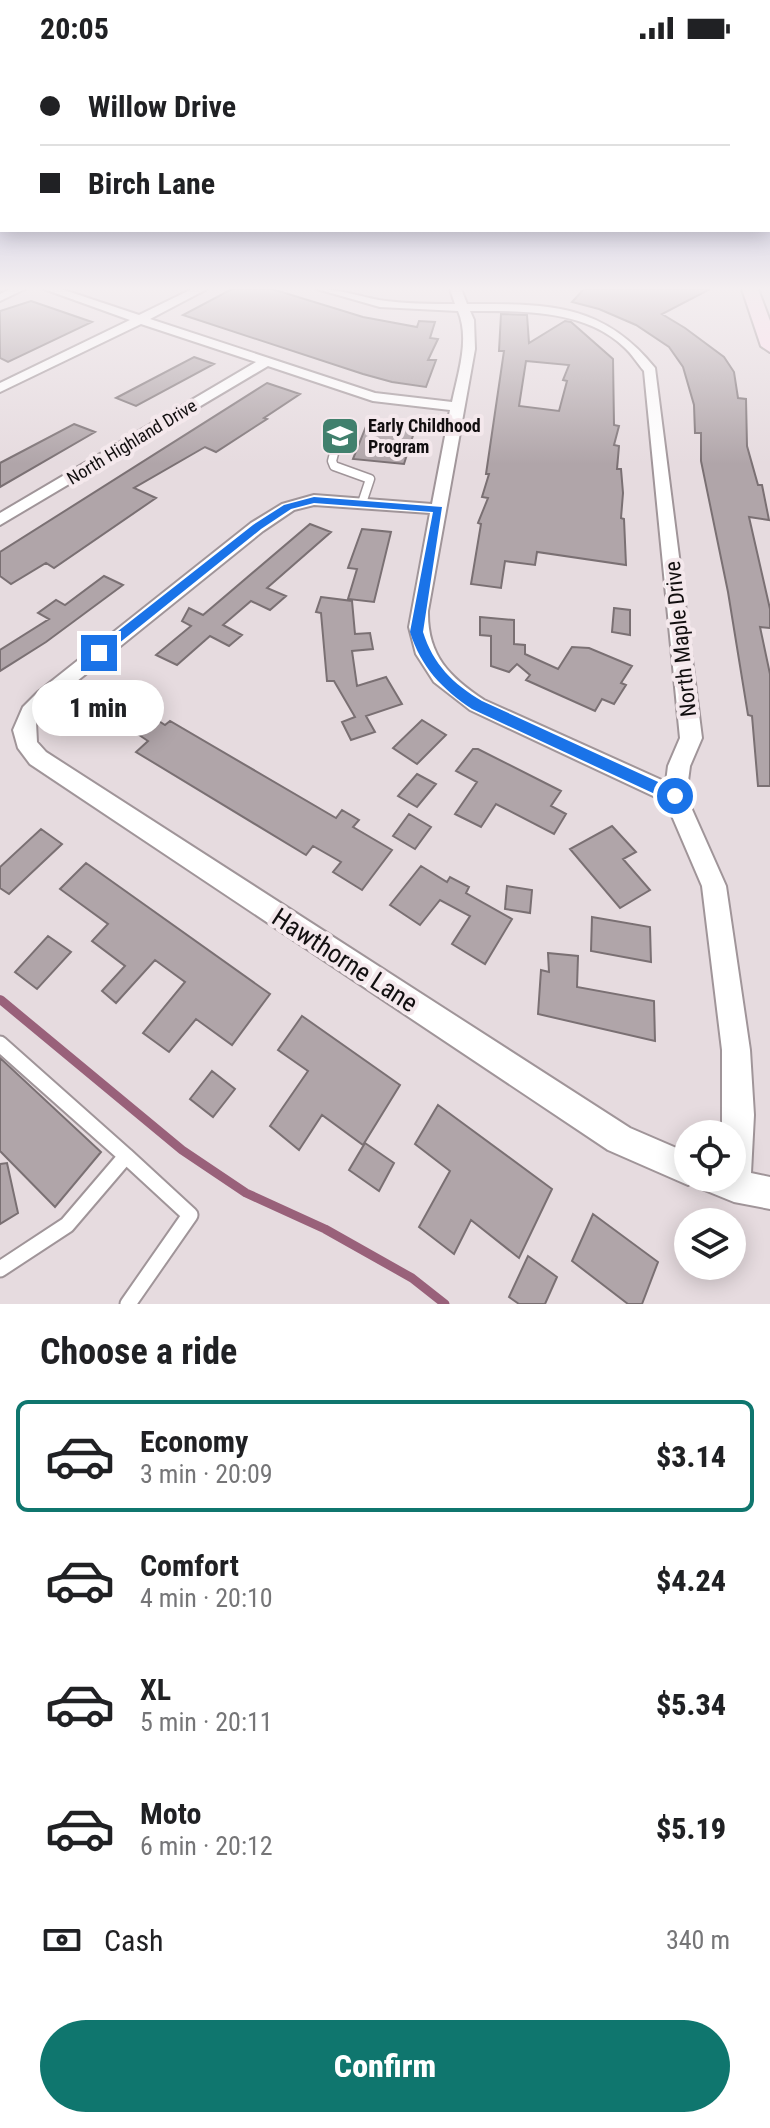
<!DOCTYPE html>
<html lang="en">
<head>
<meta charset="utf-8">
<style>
  :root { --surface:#fff; --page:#f6f6f6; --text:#202124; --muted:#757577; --line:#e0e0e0; --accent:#0f766e }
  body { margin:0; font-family:"Roboto Condensed",sans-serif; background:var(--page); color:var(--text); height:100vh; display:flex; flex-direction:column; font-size:30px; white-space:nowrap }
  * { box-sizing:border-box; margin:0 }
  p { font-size:26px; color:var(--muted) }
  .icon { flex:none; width:44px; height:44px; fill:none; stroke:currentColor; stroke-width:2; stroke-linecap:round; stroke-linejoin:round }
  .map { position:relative; height:1248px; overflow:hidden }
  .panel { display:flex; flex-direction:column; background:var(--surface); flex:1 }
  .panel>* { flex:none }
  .hud { position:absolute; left:0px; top:0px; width:770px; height:176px; box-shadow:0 4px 20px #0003; display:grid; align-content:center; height:176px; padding:0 40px; background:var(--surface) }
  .fabs { position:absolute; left:674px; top:1064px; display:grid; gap:16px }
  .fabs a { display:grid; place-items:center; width:72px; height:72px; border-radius:50%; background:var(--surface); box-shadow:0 4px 20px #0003; font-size:40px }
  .end { position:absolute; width:36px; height:36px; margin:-18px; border:10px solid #1a73e8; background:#fff; box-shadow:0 0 0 4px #fff }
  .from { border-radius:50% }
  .bubble { position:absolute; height:56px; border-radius:28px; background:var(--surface); box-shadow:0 4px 20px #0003; font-size:26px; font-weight:800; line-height:56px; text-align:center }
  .hud b { display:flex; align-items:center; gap:28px; height:76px; font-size:30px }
  .hud b+b { border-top:2px solid var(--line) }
  .hud i { width:20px; height:20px; background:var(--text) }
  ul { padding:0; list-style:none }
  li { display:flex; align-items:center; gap:24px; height:112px; margin:0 16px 12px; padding:0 24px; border:4px solid transparent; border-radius:12px }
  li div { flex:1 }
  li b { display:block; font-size:30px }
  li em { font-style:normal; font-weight:800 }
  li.on { border-color:var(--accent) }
  li>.icon { width:72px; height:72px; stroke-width:1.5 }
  h2 { padding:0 40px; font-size:36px; line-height:96px }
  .pay { display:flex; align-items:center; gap:20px; height:88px; padding:0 40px; font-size:30px }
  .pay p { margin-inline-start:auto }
  .cta { display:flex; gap:16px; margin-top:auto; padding:16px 40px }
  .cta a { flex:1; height:92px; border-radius:48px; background:var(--accent); color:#fff; font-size:32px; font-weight:800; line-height:92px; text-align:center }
  .status { display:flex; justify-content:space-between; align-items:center; height:56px; padding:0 40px; background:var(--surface); direction:ltr }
  .status svg { height:22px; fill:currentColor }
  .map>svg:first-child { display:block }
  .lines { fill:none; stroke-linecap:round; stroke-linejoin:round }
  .stream-far1 { stroke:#99617a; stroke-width:7 }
  .stream { stroke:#99617a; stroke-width:9 }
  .building { fill:#b0a5a9; stroke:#7a7073; stroke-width:2; fill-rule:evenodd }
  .lane-far1-casing { stroke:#a09599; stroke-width:11 }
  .lane-casing { stroke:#a09599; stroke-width:19 }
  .street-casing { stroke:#a09599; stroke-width:4 }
  .secondary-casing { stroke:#a09599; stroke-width:4 }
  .lane-far1 { stroke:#fff; stroke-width:8 }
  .lane { stroke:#fff; stroke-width:15 }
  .street { fill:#fff; fill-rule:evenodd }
  .secondary { fill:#fedeed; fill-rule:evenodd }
  .route { fill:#1a73e8 }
  .labels { text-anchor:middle; stroke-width:8; stroke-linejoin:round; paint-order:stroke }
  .far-poi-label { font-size:18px; font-weight:bold; fill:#120f10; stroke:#f4e8ec; text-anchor:start }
  .far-street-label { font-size:18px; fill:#120f10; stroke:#f4e8ec }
  .street-label { font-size:22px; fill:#120f10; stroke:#f4e8ec }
  .near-street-label { font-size:26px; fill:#120f10; stroke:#f4e8ec }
</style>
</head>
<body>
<div class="status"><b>20:05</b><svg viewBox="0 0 49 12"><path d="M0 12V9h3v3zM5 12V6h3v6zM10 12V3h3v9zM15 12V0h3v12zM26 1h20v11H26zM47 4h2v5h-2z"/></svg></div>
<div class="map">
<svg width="770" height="1248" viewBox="0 0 770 1248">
  <rect width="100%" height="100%" fill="#e6dbdf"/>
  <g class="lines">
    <!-- stream-far1 -->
    <path class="stream-far1" d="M0,943l3,3"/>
    <!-- stream -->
    <path class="stream" d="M1,944l181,150 64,43 79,36 87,49 33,26"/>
  </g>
  <!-- building -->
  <path class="building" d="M232,233h40l91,28 54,10 2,-6 16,1 -5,16 8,1 -10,21h8l-10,27 -34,-5 -29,-8 -180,-59z
    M584,233h126l-48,25 23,14 39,29 10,15 4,26 8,1 1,47 11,39h4l7,35 -20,-3 21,92v19l-10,-1 10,47v112h-12l-6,-70 -4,-1 -20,-123 -27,-131v-28h-6l-1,-28 -11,-38 -14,-20 -33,-22 -37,-16 -27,-7z
    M31,245l61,21 -84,40 -8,-4v-47z
    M501,258l26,1 2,28 36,-22 6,1 42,37 1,66 5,1 -5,19 5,1 -2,23h4l2,24 -2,25 3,1 2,46 -89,-13 -2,13 -30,-4 -4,27 -30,-4 10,-60 -3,-1 10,-25 -6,-1 7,-23h-3l18,-123h-5zM526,305l43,4 -6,15 4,1 -8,30 -40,-5z
    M194,301l20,7 -78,42 -20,-8z
    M267,327l33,11 -36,24 3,1 -51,33 -11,-5 -71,41 22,10 -102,70 -8,-5 -35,21 -11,-8v-24z
    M369,363l48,4 -13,41 -51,-5z
    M74,368l21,8 -95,55v-24z
    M310,468l21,8 -64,56 19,8 -16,14 -19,-9 -28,24 19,10 -13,11 -19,-10 -33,29 -21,-10 35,-29 -9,-5 7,-13 14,7z
    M362,473l29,3 -17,70 -26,-3 9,-30 -9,-1z
    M104,520l19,9 -77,57 -46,29v-21l49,-31 -11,-6 18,-13 9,5z
    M321,541l31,4 3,33 15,-1 3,16 -21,2 5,35 29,-9 16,27 -36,12 9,16 -24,8 -9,-18 13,-5 -21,-36h-7l-6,-68 -5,-1z
    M614,552l16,2v25l-18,-3z
    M480,561l34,3v24l11,1v9l33,15 14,-22 17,1 43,18 -11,17 5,2 -12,19 -12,-5 -7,12 -69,-31 4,-5 -13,-11 -8,8 -18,-6v-30l-11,-1z
    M121,628l23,12 -10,9 31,20 5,-4 166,97 6,-8 17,10 -6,7 39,23 -30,40 -29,-18 8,-10 -28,-16 -7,9 -170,-103 12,-11 -31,-21 -13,12 -23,-14z
    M422,664l24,15 -29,29 -24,-16z
    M473,693h5l83,42 -10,15 15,8 -12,20 -58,-30 -15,23 -26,-13 22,-32 -21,-11z
    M417,718l19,10 -19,23 -19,-11z
    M409,758l22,13 -16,22 -22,-13z
    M612,770l24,26 -13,7 27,31 -30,18 -50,-59z
    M41,773l21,15 -53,50 -9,-6v-21z
    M86,807l184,131 -38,51 -36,-26 -27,33 -26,-19 42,-51 -30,-22 -39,43 -14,-12 23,-25 -33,-25 16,-17 -48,-35z
    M421,810l26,16 3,-5 19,10 -3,6 46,26 -27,45 -33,-20 18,-28 -30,-16 -20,25 -30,-20z
    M507,830l25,4 -2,23 -25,-4z
    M592,861l58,10 1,35 -60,-11z
    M48,880l23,16 -34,37 -22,-17z
    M548,897l30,3 -1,31 77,14 1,40 -117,-27 3,-44 8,2z
    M302,960l98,69 -37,60 -41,-30 -23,35 -29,-24 38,-55 -30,-21z
    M0,1002l101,94 -46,55 -55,-56z
    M212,1015l23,18 -22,28 -23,-18z
    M438,1049l114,84 -33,69 -48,-38 -17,34 -35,-27 31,-56 -35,-27z
    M365,1087l29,20 -15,28 -30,-21z
    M7,1107l11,50 -18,11v-60z
    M593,1158l65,48 -16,42h-14l-56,-43z
    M528,1200l29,21 -12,27h-26l-10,-7z"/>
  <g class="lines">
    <!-- lane-far1 casing -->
    <g class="lane-far1-casing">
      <path id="lane-far1" d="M336,390l-4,15 2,5 36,13 -8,24"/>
    </g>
    <!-- lane casing -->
    <g class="lane-casing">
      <path id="lane" d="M0,988l126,112
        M0,1213l67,-44 59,-69 64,59 -62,89"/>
    </g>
    <!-- street casing -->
    <g class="street-casing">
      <path id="street" d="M10,233h15l-25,12v-7z
        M44,233h17l78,26 53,-26h15l-57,30 225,74 77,9c6,-29 18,-63 6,-91l-78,-4 -63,-18c22,0 41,7 62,11 25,4 51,4 76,4l-5,-15h11l6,15c79,0 135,-2 188,64l47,370 -12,28 -4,30 40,90 24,164 4,65 -3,58 19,4v32l-36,-7 -32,-13 -4,-9 -10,5 -80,-35 -578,-386 -12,-16 -5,-18 10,-23 15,-15 213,-169 31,-19 32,-9 118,9 18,-94 -77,-9 -105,-35 -268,159v-12l256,-151 -115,-38 -141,68v-9l130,-63zM470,255c51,0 114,-2 154,36 8,7 13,16 20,24l36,367 -12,28 -2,16 -182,-82c-35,-23 -57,-45 -56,-89l47,-262 -1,-29zM314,449l116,8 -21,114 7,27 18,28 36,28 196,92 36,84 20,164v84h10v44h-44v-25l-58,-25 -584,-376 -9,-10 -1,-20 25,-28 202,-163 31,-21z"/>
    </g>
    <!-- secondary casing -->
    <g class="secondary-casing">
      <path id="secondary" d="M742,233h16l12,32v31l-9,-6z"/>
    </g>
    <!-- lane-far1 -->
    <use href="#lane-far1" class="lane-far1"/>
    <!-- lane -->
    <use href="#lane" class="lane"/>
    <!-- street -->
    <use href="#street" class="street"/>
    <!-- secondary -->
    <use href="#secondary" class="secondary"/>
  </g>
  <!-- sky -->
  <linearGradient id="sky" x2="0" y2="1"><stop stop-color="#9fa1ce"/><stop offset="0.57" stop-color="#f4eff1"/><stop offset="1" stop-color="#f4eff1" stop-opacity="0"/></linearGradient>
  <rect width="770" height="408" fill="url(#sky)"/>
  <!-- route -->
  <path class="route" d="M314,441l128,10 -19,125c10,32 30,52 59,69l198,91v9h-10l-198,-92c-30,-20 -51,-42 -62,-77l23,-120 -119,-9 -23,6 -30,20 -158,127h-9v-6l159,-125 31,-20z"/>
  <!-- icons -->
  <defs>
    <g id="school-square" transform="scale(2)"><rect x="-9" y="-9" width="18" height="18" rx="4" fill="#41806d" stroke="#f4e8ec"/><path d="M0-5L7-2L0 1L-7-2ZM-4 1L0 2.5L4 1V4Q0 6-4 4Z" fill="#fff"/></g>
  </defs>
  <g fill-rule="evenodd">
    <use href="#school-square" x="340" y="380"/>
  </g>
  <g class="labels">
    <!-- far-poi labels -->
    <g class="far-poi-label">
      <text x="368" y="376">Early Childhood<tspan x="368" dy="21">Program</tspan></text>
    </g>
    <!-- far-street labels -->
    <g class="far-street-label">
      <text transform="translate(132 386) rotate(-31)" y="6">North Highland Drive</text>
    </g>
    <!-- street labels -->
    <g class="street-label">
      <text transform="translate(680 583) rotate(-96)" y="8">North Maple Drive</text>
    </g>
    <!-- near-street labels -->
    <g class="near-street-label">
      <text transform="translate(345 904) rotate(33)" y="9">Hawthorne Lane</text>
    </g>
  </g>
</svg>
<div class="fabs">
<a><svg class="icon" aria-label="locate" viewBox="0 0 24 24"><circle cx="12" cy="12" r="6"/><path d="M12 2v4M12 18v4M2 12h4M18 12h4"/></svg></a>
<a><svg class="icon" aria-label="layers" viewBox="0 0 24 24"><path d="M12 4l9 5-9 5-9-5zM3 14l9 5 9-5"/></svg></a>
</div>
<i class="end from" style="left:675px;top:740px"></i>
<i class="end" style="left:99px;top:597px"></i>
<div class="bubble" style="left:32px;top:624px;width:132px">1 min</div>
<div class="hud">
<b><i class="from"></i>Willow Drive</b>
<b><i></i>Birch Lane</b>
</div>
</div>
<section class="panel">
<h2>Choose a ride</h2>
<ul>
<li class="on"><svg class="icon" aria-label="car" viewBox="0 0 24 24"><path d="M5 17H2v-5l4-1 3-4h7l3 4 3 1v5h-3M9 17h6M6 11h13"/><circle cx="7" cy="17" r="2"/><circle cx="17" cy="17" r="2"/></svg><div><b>Economy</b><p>3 min · 20:09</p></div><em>$3.14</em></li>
<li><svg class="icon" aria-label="car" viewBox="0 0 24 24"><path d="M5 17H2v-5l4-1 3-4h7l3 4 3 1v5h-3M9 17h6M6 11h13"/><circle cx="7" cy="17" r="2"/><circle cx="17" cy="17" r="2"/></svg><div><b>Comfort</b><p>4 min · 20:10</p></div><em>$4.24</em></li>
<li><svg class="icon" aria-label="car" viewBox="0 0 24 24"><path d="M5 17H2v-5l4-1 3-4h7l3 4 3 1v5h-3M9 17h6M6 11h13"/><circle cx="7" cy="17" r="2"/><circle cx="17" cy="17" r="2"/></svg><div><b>XL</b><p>5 min · 20:11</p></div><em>$5.34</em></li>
<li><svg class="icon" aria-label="car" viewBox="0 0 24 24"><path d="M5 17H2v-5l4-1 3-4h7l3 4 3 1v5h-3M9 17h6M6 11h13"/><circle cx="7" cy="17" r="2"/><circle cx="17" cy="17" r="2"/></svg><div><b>Moto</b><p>6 min · 20:12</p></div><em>$5.19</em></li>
</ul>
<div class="pay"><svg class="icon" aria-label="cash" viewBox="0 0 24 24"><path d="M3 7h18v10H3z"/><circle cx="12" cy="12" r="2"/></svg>Cash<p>340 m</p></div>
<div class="cta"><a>Confirm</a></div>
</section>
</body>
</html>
